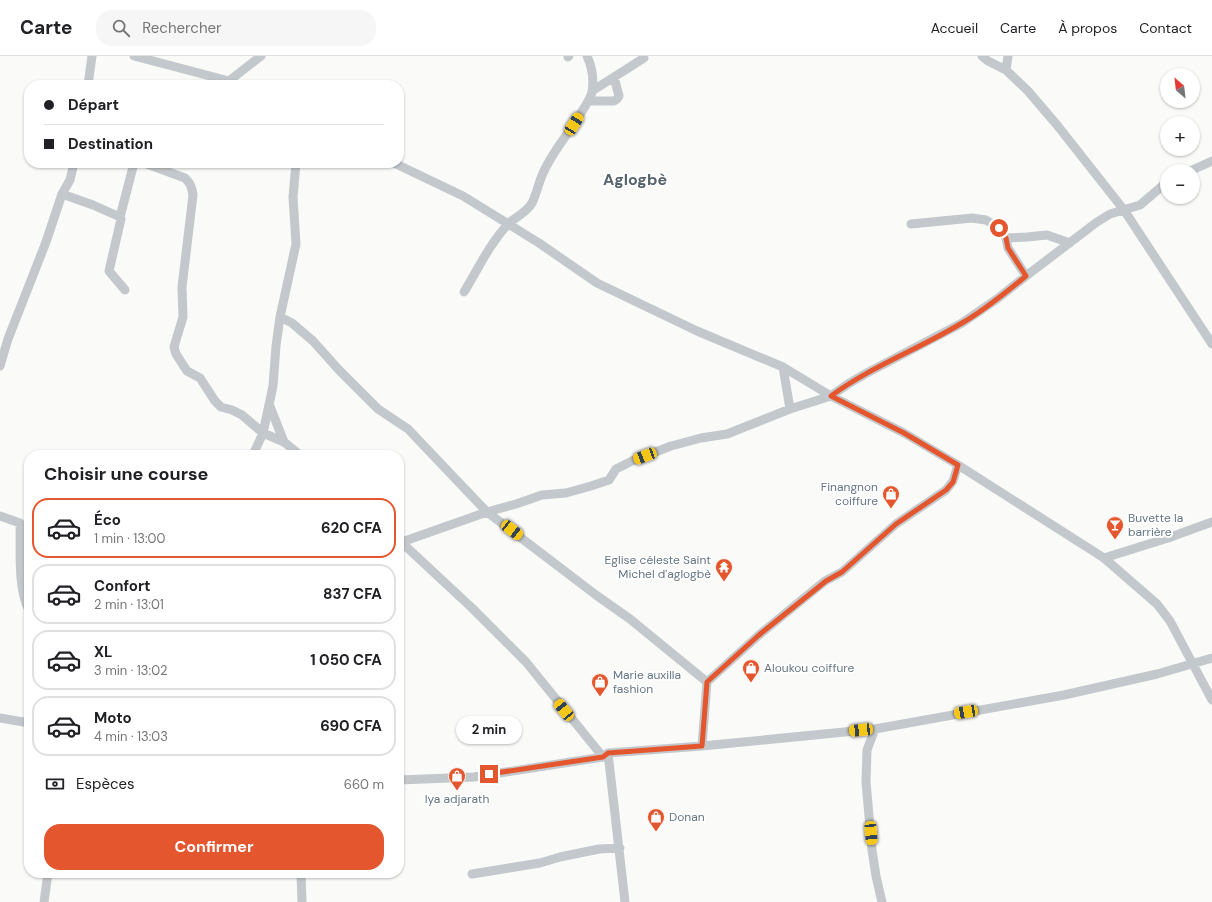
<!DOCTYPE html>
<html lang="fr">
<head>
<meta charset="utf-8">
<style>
  :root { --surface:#fff; --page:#f6f6f6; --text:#202124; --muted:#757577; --line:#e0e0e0; --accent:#e4572e }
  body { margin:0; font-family:"DM Sans",sans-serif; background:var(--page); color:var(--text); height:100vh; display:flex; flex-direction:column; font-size:15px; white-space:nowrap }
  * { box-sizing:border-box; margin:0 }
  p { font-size:13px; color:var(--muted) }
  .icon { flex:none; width:22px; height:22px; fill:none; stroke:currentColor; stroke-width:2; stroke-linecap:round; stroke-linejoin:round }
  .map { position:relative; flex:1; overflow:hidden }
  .drawer { position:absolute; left:24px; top:394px; width:380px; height:428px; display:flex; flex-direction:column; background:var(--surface); border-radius:16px; box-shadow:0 1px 3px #0004 }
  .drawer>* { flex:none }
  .hud { position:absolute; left:24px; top:24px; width:380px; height:88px; border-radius:16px; box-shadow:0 1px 3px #0004; display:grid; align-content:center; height:88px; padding:0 20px; background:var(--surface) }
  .needle { width:26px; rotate:332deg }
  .controls { position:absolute; left:1160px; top:12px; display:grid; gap:8px }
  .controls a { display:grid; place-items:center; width:40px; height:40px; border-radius:50%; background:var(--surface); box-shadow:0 1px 3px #0004; font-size:20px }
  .end { position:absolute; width:18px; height:18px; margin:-9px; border:5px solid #e4572e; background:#fff; box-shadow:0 0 0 2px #fff }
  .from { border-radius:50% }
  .bubble { position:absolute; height:28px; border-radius:14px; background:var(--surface); box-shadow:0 1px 3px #0004; font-size:13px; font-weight:700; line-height:28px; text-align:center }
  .car { position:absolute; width:12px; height:24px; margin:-12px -6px; border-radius:5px; box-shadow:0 0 3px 1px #0007; background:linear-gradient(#f5c518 24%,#345 0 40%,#f5c518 0 76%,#345 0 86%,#f5c518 0) }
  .hud b { display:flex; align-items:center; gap:14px; height:38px; font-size:15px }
  .hud b+b { border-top:1px solid var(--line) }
  .hud i { width:10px; height:10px; background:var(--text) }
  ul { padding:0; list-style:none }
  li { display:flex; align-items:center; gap:12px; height:60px; margin:0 8px 6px; padding:0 12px; border:2px solid var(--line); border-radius:16px }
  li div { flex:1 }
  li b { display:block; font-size:15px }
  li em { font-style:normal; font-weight:700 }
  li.on { border-color:var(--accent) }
  li>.icon { width:36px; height:36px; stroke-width:1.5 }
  h2 { padding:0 20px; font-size:18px; line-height:48px }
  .pay { display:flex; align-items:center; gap:10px; height:44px; padding:0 20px; font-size:15px }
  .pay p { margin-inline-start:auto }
  .action { display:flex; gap:8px; margin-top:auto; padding:8px 20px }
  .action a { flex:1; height:46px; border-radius:16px; background:var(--accent); color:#fff; font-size:16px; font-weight:700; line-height:46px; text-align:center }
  header { display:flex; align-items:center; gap:24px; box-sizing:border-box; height:56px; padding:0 20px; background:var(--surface); border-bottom:1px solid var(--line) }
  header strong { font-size:19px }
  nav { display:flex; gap:22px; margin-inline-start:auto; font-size:14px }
  .search { width:280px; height:36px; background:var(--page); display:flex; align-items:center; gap:10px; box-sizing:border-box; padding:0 14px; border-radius:16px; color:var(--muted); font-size:15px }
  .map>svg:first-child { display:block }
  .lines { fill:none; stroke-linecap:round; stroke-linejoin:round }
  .street { stroke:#c3c8cc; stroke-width:9 }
  .route { stroke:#e4572e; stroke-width:5 }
  .labels { text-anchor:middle; stroke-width:4; stroke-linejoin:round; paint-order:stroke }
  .poi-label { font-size:12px; fill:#657683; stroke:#fff; text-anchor:start }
  .district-label { font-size:16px; font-weight:bold; fill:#57646e; stroke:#fff }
</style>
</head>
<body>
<header>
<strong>Carte</strong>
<div class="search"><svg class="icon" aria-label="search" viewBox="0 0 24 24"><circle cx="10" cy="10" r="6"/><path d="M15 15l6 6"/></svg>Rechercher</div>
<nav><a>Accueil</a><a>Carte</a><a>À propos</a><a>Contact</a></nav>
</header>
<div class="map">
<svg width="1212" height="846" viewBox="0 0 1212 846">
  <rect width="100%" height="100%" fill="#fafaf8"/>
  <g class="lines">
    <!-- street -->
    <path class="street" d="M134,0l95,25 8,4
      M982,0l6,5 18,9 22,21 29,34 67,85 88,134
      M568,1l1,-1
      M1006,14l2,-14
      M229,25l32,-25
      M88,29l4,-29
      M592,35l52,-33
      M588,45h26l3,-2 2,-3 -5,-19
      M144,107l41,15c6,6 7,10 8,17l-11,92 1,30 -9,30 2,7 11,17 13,7 15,23 6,6 11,3 10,5 21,18 -10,22
      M296,107l-3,34 3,47 -16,73 -4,29 -3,40 -10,47 21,9 16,13
      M394,107l69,33 76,47 58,40 100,48 86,36 48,29 73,37 54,32 146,93 53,46 13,17 42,79
      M1190,115l22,-10
      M62,138l31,11 27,12 1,2 -12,52 16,19
      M120,161l14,-54
      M911,168l61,-6 14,2 13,8 4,5 3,5 2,10 18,28
      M1006,182l21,-1 20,-2 23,8
      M464,236c14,-23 26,-49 45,-69 7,-6 18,-11 23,-20 5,-10 7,-23 13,-34 9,-19 23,-35 34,-53 5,-8 11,-16 13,-24 2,-12 0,-25 -5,-36
      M280,261l12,6 21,18 26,29 39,39 30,20 79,83 109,83 34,24 77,63
      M0,310l8,-27 38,-97 16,-48 8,-14 4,-17
      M783,311l7,42
      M269,348l15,38
      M0,460l20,7c1,24 -3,66 9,87
      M399,484l73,68 54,54 77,95
      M399,487l88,-31 29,-8 26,-9 24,-2 25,-7 18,-6 7,-11 16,-8 39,-15 30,-8 26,-4 63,-25 41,-13 17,-12 17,-10 97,-51 35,-24 29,-23 71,-54 13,-8 30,-9 27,-23
      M1104,502l64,-20 44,-16
      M0,662l29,5
      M875,673l-8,21 -1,32 6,68 4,26 6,26
      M702,690l5,-64 52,-47 66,-54 17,-9 54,-48 50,-34 7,-9 5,-16
      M608,697l17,149
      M399,724l75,-3 129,-20 5,-4 94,-7 173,-17 189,-34 93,-21 55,-16
      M301,817l1,29
      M472,818l68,-11 20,-6 39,-8 21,-1
      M44,846l4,-29"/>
  </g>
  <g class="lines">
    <!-- route -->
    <path class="route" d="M489,718l114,-17 5,-4 94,-7 5,-64 52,-47 67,-54 16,-9 54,-48 50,-34 7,-8 5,-17 -54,-32 -73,-37c41,-30 88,-47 131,-73 23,-13 43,-30 64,-47l-18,-28 -2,-10 -7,-10"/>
  </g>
  <!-- icons -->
  <defs>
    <g id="shop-pin" transform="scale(0.9)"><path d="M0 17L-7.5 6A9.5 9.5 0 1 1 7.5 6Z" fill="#e4572e" stroke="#fff"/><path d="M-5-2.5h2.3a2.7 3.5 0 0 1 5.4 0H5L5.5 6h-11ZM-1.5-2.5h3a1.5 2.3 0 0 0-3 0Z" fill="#fff"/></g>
    <g id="bar-pin" transform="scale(0.9)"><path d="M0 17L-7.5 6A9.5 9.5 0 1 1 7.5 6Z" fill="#e4572e" stroke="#fff"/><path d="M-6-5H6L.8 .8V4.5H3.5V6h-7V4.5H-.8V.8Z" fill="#fff"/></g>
    <g id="temple-pin" transform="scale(0.9)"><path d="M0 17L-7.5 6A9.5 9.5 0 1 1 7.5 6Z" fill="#e4572e" stroke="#fff"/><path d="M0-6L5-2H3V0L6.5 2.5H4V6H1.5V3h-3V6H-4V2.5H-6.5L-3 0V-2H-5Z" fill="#fff"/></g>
  </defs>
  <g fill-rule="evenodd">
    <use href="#shop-pin" x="891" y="438"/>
    <use href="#bar-pin" x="1115" y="469"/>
    <use href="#temple-pin" x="724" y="511"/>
    <use href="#shop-pin" x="751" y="612"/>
    <use href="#shop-pin" x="600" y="626"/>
    <use href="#shop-pin" x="457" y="720"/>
    <use href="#shop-pin" x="656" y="761"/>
  </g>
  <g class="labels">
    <!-- poi labels -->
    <g class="poi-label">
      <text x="878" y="435" text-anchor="end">Finangnon<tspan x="878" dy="14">coiffure</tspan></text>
      <text x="1128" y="466">Buvette la<tspan x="1128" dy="14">barrière</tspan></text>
      <text x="711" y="508" text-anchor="end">Eglise céleste Saint<tspan x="711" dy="14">Michel d'aglogbè</tspan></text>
      <text x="764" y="616">Aloukou coiffure</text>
      <text x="613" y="623">Marie auxilla<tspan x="613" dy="14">fashion</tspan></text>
      <text x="457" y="747" text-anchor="middle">Iya adjarath</text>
      <text x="669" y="765">Donan</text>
    </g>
    <!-- district labels -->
    <g class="district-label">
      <text x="635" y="129">Aglogbè</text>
    </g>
  </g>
</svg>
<div class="controls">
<a><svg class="needle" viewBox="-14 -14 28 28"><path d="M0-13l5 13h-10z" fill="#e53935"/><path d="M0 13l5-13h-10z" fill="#757577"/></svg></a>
<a>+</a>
<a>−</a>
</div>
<i class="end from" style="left:999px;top:172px"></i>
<i class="end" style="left:489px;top:718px"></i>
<div class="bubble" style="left:456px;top:660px;width:66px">2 min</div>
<i class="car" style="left:574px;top:68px;rotate:32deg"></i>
<i class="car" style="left:645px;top:400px;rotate:249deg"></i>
<i class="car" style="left:512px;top:474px;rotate:128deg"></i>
<i class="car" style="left:564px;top:654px;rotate:321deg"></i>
<i class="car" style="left:966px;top:656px;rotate:260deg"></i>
<i class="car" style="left:861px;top:674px;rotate:264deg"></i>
<i class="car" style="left:871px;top:777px;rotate:175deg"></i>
<div class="hud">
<b><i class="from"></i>Départ</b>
<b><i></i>Destination</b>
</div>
<section class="drawer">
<h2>Choisir une course</h2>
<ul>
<li class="on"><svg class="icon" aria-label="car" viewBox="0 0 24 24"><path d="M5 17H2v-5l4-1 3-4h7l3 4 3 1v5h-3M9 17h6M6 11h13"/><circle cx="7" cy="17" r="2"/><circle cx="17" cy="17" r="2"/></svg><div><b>Éco</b><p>1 min · 13:00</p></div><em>620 CFA</em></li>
<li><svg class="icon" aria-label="car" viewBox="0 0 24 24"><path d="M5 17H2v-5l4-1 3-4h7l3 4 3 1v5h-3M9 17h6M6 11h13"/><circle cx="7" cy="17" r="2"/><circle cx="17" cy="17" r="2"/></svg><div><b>Confort</b><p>2 min · 13:01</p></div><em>837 CFA</em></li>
<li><svg class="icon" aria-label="car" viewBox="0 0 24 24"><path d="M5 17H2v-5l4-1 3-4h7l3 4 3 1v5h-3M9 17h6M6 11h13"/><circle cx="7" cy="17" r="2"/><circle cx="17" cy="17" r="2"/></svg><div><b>XL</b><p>3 min · 13:02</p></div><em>1 050 CFA</em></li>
<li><svg class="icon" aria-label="car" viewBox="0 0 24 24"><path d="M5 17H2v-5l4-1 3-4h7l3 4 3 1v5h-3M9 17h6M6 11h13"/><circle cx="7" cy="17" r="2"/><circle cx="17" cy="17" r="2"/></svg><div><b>Moto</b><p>4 min · 13:03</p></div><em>690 CFA</em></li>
</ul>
<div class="pay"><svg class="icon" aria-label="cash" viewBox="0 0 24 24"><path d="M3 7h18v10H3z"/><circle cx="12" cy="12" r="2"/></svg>Espèces<p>660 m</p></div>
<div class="action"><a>Confirmer</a></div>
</section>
</div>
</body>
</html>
